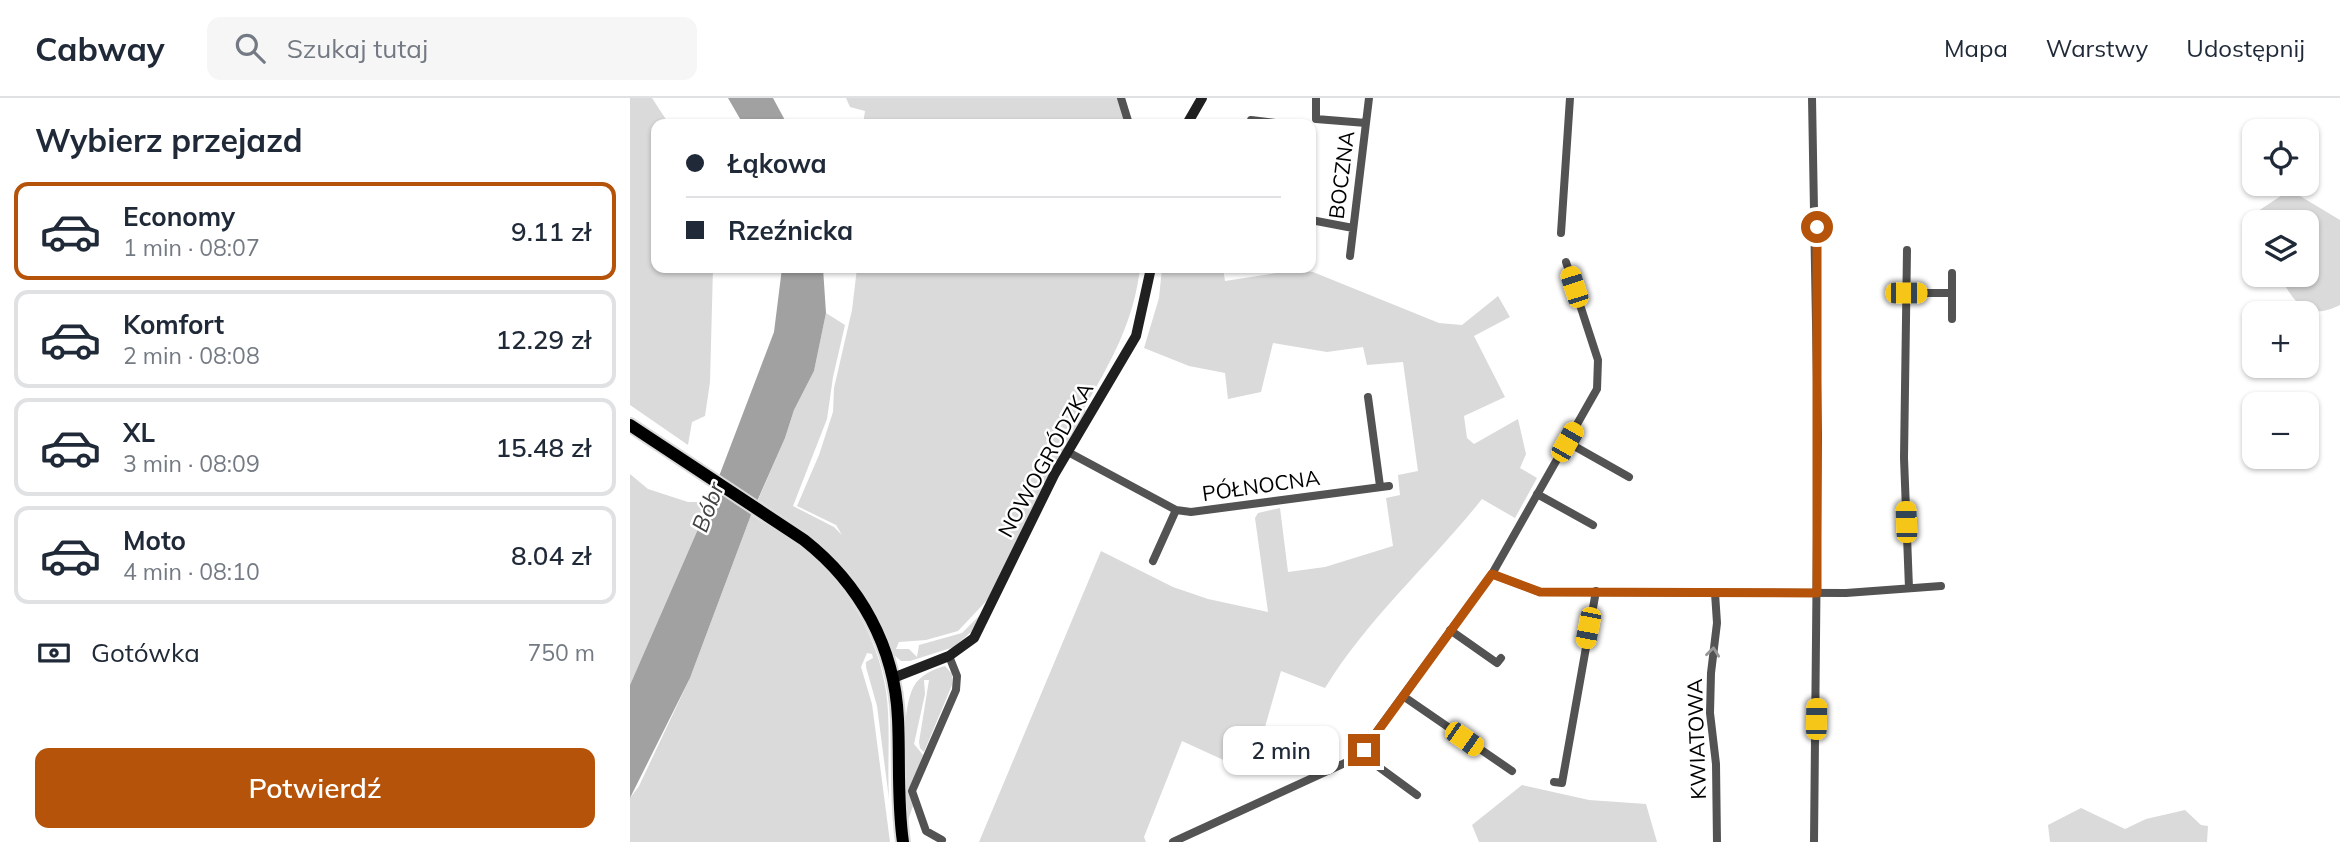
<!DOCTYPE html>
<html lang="pl">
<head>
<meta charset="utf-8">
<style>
  :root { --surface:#fff; --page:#f6f6f7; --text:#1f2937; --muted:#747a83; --line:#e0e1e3; --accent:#b45309 }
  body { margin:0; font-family:Mulish,sans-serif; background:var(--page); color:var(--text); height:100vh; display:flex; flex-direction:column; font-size:26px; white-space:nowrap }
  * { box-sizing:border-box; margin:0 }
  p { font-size:23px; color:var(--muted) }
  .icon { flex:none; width:38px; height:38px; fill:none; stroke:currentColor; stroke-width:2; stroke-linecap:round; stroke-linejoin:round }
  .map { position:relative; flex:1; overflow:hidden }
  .sheet { display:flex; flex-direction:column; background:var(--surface); width:630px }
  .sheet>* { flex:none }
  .top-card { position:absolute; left:21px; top:21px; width:665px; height:154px; border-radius:14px; box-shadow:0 2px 5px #0004; display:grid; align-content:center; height:154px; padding:0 35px; background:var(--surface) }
  .buttons { position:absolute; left:1612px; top:21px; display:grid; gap:14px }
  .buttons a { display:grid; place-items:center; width:77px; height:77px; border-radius:14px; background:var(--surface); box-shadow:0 2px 5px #0004; font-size:35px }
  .end { position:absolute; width:32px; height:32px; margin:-16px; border:9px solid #b45309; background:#fff; box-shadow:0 0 0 4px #fff }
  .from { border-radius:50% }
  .bubble { position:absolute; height:49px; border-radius:14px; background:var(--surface); box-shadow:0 2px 5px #0004; font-size:23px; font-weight:600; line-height:49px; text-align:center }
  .car { position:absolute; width:21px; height:42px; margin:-21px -10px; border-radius:9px; box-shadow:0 0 5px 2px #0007; background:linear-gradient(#f5c518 24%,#345 0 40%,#f5c518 0 76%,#345 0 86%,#f5c518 0) }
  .top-card b { display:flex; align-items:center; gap:24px; height:66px; font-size:26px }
  .top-card b+b { border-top:2px solid var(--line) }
  .top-card i { width:18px; height:18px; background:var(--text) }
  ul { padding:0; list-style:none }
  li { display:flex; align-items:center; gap:21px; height:98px; margin:0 14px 10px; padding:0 21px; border:4px solid var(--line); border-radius:14px }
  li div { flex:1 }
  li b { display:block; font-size:26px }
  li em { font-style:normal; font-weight:600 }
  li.current { border-color:var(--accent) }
  li>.icon { width:63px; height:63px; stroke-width:1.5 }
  h2 { padding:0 35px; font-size:32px; line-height:84px }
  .pay { display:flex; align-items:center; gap:18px; height:77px; padding:0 35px; font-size:26px }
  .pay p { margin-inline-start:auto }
  .cta { display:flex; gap:14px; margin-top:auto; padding:14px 35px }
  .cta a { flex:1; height:80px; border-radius:14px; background:var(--accent); color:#fff; font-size:28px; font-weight:600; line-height:80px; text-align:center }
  header { display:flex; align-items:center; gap:42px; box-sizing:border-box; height:98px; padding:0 35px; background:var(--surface); border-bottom:2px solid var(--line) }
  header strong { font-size:33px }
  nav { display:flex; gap:38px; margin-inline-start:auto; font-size:24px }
  .search { width:490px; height:63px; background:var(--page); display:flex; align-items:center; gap:18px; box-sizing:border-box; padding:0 24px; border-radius:14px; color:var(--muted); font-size:26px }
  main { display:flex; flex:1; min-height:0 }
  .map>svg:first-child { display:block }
  .green { fill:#dadada }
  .water { fill:#a1a1a1 }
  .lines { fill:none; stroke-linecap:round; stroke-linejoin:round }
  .primary-casing { stroke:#dbdbdb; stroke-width:16 }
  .minor { stroke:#535353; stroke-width:8 }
  .secondary { stroke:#202020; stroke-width:10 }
  .primary { stroke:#000; stroke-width:12 }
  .oneway { stroke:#989898 }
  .route { stroke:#b45309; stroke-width:9 }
  .labels { text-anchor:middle; stroke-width:5; stroke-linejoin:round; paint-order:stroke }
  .street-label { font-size:21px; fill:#000; stroke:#fff }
  .water-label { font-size:23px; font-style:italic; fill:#424242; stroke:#fff }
</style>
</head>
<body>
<header>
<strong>Cabway</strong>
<div class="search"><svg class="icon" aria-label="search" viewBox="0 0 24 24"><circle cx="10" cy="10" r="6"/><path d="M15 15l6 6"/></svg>Szukaj tutaj</div>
<nav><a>Mapa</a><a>Warstwy</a><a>Udostępnij</a></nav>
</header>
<main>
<section class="sheet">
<h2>Wybierz przejazd</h2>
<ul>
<li class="current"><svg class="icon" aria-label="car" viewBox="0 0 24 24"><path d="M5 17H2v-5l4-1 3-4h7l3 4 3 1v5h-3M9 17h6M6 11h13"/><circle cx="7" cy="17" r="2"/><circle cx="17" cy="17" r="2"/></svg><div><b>Economy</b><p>1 min · 08:07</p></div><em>9.11 zł</em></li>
<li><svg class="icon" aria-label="car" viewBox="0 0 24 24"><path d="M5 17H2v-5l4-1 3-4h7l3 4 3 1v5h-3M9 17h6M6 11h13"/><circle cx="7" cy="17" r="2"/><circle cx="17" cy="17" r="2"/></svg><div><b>Komfort</b><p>2 min · 08:08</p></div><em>12.29 zł</em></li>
<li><svg class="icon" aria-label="car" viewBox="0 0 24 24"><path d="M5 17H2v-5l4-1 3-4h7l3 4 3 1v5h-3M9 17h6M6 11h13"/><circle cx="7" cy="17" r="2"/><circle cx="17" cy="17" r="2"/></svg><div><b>XL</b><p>3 min · 08:09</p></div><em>15.48 zł</em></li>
<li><svg class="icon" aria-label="car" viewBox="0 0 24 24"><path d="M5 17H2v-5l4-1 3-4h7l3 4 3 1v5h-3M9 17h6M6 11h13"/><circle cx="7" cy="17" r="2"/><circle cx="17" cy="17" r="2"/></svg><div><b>Moto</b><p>4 min · 08:10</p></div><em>8.04 zł</em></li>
</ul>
<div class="pay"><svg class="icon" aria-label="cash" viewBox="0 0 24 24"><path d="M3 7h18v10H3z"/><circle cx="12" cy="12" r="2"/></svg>Gotówka<p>750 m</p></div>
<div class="cta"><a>Potwierdź</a></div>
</section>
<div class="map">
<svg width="1710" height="744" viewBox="0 0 1710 744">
  <rect width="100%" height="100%" fill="#fff"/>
  <!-- green -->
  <path class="green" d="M0,0h22l17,26h-13v144h57l-3,114 -5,34 -13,6 -4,23 -58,-40z
    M216,0h279l7,26h-269l2,-13 -15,-4z
    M1660,92l50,30v85c-34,17 -46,-3 -61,-30h27v-53h-51v-9z
    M227,170h283c-6,53 -29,94 -56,140l2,3 -95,185 -33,35 -32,9 -27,2 -3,7h13l8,8 2,-12 43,-12 19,-19 -10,18 -17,15 -44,14h-9l-7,-6 -20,-46 -24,-35 -44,-42 -48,-32 27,-62 9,-28 20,-39 12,-58 19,12 -12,52 -6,42 -34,87 41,21 8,8 -6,-10 -39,-19 22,-51 14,-43 1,-24 18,-78z
    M532,170h61l2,13 71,-11 17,2 126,51 23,2 36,-29 12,21 -36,19 31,61 -41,19 3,22 7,6 44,-25 8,35 -6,14 17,10 -22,40 -33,-19c-51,64 -114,119 -157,189l-44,-17 -22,77 -29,15 -48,-22 -38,96 2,5h-167l122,-291 72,36 35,12 60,13 -13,-94 3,-5 22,-5 8,64 37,-5 68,-21 -7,-48 14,-3 -2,-20 20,-4 -15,-109 -36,3 -4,-18 -36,5 -54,-9 -12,49 -33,7 -3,-26 -36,-7 -45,-18 15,-50z
    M0,376l18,15 40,13h14l3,11 -75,172z
    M121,417c17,11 39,22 54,34 42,35 73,88 81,142 5,36 1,72 3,108l-12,-93 -11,-39v-5l7,-4 -1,-4 -5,-1 -6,14 11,37 18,138h-260v-44l9,-12 51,-108z
    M315,568l7,8v11l-28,67 -4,-4 -1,-6 10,-62h-5l1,14 -11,50 9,11 -13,33 3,18 -6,17c-2,-31 -8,-111 7,-137 6,-11 20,-17 31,-20z
    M892,687l67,15 57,4 11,38h-178l-7,-17z
    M1451,710l44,21 21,-10 39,-9 16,15 7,1 -1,16h-157l-2,-17z"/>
  <!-- water -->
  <path class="water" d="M98,0h45l14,26h-44z
    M152,170h41l3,45 -12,58 -20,39 -9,28 -34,77 -61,163 -60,120v-113l75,-172 69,-181z"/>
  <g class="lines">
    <!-- primary casing -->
    <g class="primary-casing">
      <path id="primary" d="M0,327l174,115c56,44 91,107 94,179 2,41 -1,82 5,123"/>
    </g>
    <!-- minor -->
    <path class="minor" d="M491,0l8,26
      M686,0v21l50,4
      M1182,0l6,338 -4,406
      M621,22l32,4
      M681,122l42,8
      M931,135l9,-135
      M1277,152l-3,208 5,130
      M720,158l19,-158
      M1276,195h46v26
      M1322,195v-20
      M738,299l12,89
      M937,344l62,35
      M438,354l108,58 15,2 198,-26
      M907,396l56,31
      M523,463l23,-51
      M862,476l48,18 306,1 95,-7
      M1085,495l2,30 -6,50 -1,40 6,51 1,78
      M820,532l47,33 4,-5
      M773,598l109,75
      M734,652l8,12 45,33
      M924,684l8,1 34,-192
      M312,742l-16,-9 -14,-40 44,-101 1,-14 -8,-20
      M543,744l185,-85 134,-183 105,-185 1,-29 -32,-98"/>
    <!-- secondary -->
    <path class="secondary" d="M557,26l15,-26
      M263,580l56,-22 25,-18 80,-163 82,-139 15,-68"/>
    <!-- primary -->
    <use href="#primary" class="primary"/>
  </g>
  <!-- one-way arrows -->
  <defs><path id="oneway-chevron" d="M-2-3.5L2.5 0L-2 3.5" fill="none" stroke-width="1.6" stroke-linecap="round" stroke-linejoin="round" transform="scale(1.75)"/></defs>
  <use class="oneway" href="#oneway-chevron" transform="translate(1083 554) rotate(-83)"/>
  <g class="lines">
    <!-- route -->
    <path class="route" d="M734,652l128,-176 48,18 277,1v-366"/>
  </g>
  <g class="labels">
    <!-- street labels -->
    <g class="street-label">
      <text transform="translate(712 77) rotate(-83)" y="7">BOCZNA</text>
      <text transform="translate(416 362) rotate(-61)" y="7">NOWOGRÓDZKA</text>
      <text transform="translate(631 388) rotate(-8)" y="7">PÓŁNOCNA</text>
      <text transform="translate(1067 641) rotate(-92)" y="7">KWIATOWA</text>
    </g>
    <!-- water labels -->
    <g class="water-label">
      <text transform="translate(78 409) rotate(-69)" y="8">Bóbr</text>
    </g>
  </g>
</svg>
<div class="buttons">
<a><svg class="icon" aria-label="locate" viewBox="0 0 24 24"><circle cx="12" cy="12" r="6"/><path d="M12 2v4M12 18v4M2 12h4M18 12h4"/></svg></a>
<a><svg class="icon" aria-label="layers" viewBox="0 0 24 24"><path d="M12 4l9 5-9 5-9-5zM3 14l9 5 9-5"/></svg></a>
<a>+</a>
<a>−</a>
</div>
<i class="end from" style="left:1187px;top:129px"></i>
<i class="end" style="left:734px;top:652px"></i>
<div class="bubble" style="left:593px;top:628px;width:116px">2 min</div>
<i class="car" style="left:944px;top:189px;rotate:342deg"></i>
<i class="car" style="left:1276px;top:195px;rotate:90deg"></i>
<i class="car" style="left:937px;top:344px;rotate:30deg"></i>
<i class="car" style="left:1276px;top:424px;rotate:358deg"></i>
<i class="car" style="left:958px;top:530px;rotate:191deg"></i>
<i class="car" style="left:1186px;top:621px;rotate:1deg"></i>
<i class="car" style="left:834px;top:641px;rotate:125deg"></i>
<div class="top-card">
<b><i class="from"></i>Łąkowa</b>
<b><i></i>Rzeźnicka</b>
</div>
</div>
</main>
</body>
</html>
